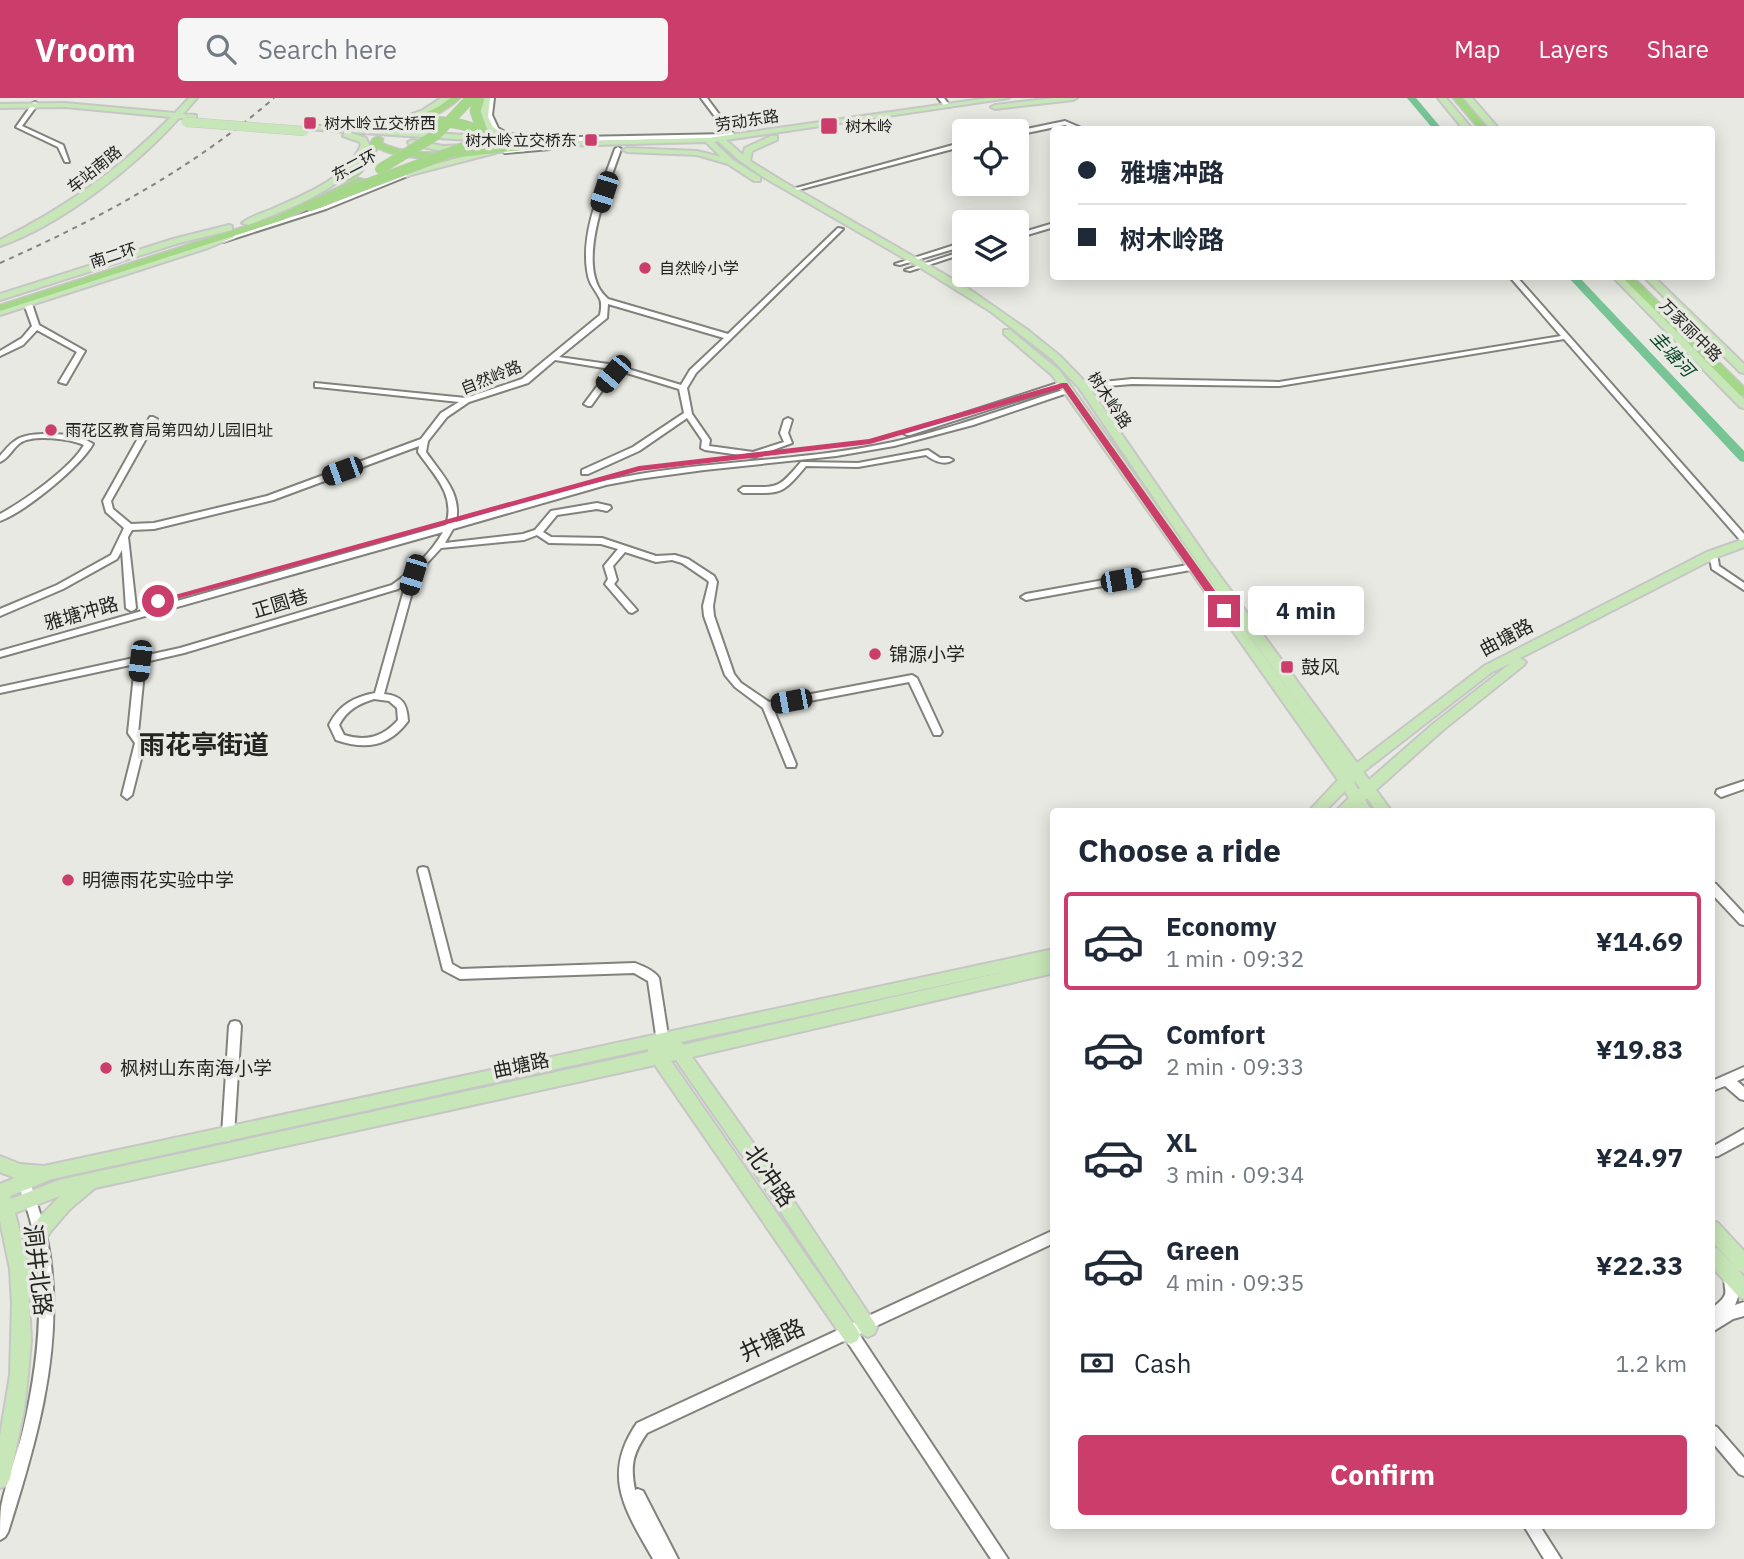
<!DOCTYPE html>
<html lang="en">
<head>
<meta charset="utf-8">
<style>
  :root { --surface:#fff; --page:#f6f6f7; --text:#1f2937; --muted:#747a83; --line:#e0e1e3; --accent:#cb3d6b }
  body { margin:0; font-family:"IBM Plex Sans","Noto Sans SC",sans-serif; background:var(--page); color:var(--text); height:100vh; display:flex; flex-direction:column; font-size:26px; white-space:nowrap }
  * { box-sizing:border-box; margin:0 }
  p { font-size:23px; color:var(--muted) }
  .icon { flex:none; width:38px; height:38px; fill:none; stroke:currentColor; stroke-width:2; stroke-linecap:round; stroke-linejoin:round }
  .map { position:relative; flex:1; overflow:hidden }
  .panel { position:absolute; left:1050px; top:710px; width:665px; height:721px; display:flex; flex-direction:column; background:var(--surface); border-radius:7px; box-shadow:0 4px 18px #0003 }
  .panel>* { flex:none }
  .top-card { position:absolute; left:1050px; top:28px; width:665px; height:154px; border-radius:7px; box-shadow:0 4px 18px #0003; display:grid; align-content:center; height:154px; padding:0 28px; background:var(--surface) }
  .buttons { position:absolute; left:952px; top:21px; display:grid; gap:14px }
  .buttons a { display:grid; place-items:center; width:77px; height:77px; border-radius:7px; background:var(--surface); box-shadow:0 4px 18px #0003; font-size:35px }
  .end { position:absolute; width:32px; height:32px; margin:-16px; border:9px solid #cb3d6b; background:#fff; box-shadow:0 0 0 4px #fff }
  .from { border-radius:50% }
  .bubble { position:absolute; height:49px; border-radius:7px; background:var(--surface); box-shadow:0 4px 18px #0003; font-size:23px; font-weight:700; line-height:49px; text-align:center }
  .car { position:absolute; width:21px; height:42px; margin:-21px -10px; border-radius:9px; box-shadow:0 0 5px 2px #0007; background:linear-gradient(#222 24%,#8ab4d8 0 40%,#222 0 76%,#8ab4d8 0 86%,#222 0) }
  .top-card b { display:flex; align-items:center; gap:24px; height:66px; font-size:26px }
  .top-card b+b { border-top:2px solid var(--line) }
  .top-card i { width:18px; height:18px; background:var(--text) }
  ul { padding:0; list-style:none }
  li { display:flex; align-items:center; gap:21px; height:98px; margin:0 14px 10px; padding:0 14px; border:4px solid transparent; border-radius:7px }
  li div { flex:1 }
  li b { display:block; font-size:26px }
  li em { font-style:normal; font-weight:700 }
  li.current { border-color:var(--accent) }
  li>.icon { width:63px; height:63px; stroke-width:1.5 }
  h2 { padding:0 28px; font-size:32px; line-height:84px }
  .pay { display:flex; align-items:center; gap:18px; height:77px; padding:0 28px; font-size:26px }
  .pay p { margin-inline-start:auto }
  .cta { display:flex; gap:14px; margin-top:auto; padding:14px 28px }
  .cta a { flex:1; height:80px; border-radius:7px; background:var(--accent); color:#fff; font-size:28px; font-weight:700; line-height:80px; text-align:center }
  header { display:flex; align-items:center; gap:42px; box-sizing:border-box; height:98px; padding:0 35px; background:var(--accent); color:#fff }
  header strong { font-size:33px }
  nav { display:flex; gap:38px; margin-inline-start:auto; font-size:24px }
  .search { width:490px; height:63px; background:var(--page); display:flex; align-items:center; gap:18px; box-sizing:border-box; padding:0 24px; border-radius:7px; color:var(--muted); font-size:26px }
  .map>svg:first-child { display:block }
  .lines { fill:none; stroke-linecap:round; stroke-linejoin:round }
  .river { fill:#77c495; fill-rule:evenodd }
  .minor-casing { stroke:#81827c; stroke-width:4 }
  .major-casing { stroke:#c6c6c6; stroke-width:4 }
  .highway-casing { stroke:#c6c6c6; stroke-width:3 }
  .minor { fill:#fff; fill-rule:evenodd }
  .major { fill:#c8e7b8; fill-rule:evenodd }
  .highway { fill:#a4d788; fill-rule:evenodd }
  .rail { stroke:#83847f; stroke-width:2; stroke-dasharray:5 5; stroke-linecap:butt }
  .major-bridge-casing { stroke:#c6c6c6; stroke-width:10; stroke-linecap:butt }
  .highway-bridge-casing { stroke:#c6c6c6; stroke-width:11; stroke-linecap:butt }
  .major-bridge { stroke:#c8e7b8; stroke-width:9 }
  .highway-bridge { stroke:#a4d788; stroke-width:10 }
  .route { fill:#cb3d6b }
  .poi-dot { fill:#cb3d6b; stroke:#e8e9e2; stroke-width:2.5 }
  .labels { text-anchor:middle; stroke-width:7; stroke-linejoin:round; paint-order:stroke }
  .far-street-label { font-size:16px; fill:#242522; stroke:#e8e9e2 }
  .far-poi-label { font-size:16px; fill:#242522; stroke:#e8e9e2; text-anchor:start }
  .far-water-label { font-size:18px; font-style:italic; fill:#074628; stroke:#e8e9e2 }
  .street-label { font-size:19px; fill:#242522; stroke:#e8e9e2 }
  .poi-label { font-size:19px; fill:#242522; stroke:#e8e9e2; text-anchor:start }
  .near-street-label { font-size:23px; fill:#242522; stroke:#e8e9e2 }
  .district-label { font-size:26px; font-weight:bold; fill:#242522; stroke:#e8e9e2 }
</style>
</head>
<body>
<header>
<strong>Vroom</strong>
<div class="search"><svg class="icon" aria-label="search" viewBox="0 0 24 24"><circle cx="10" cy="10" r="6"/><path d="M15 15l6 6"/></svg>Search here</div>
<nav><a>Map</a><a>Layers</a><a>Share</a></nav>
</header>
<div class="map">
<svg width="1744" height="1461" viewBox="0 0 1744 1461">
  <rect width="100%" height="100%" fill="#e8e9e2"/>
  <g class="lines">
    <!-- river -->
    <path class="river" d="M1407,0h9l27,32h-9z
      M1567,178h11l166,175v11l-4,-1z"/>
    <!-- minor casing -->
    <g class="minor-casing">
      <path id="minor" d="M488,0h6l-2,17 6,13 10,6 71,3 149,-3 -27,-36h6l28,38 -3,2 -153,3 -72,-3 -15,-9 -6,-14z
        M938,0h6l6,8 -1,1h-4z
        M35,4l3,2 -16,22 41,19 6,17h-4l-7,-15 -42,-20 17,-24z
        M1065,23l21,9h-10l-11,-5 -48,10v-4z
        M964,44v4l-170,45 -5,-1z
        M548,48l3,2 -1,1 -45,4 -3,-2 3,-2z
        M618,49l3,2c-12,35 -40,102 -23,137 2,5 6,9 10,13l120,35 110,-106 5,1 -147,144 -9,15 5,26 18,26 -1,6 44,6 31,-10 -4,-9 4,-13 4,-2 4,2 -4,13 4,10 -38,14 -49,-7 -4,-2 1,-8 -15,-22 -48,33 -51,23h-6v-4l51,-23 51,-34 -5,-24 -62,-19 -26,36h-3l-4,-2 26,-35 -55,-9 -27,23 -59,19 -22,15 -19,24 -2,11c16,23 36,41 30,70 61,-17 122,-38 184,-48 84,-14 170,-14 253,-32 59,-13 116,-35 173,-53l7,2 -100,34 -79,21 -58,10 -132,14 -66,9 -32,6 -153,44 -8,14 78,-9 12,-4 16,-19 46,-8 13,3 1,2 -4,3 -10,-2 -40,6 -14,17 8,5 51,1 54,18 19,-1 13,4 26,17 3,6 -4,24 1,10 20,58 7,9 28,19 143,-27 5,3 25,54 -2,3h-6l-25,-53 -136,26 23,56 -1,3h-8l-24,-59 -28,-21 -10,-12 -21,-59 -1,-10 6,-24 -2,-2 -25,-17 -10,-3 -16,2 -31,-10 -12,14 4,14 -3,4 23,26 -5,3 -3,-1 -24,-28 3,-5 -4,-13 14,-17 -17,-5 -52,-1 -12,-8 -13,5 -83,8 -24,26 -33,120c19,2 23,10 24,27 -19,26 -43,29 -72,19l-7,-15c10,-20 25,-28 46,-32l31,-110 -8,6 -214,64 -39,9 -7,71 7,10 -13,52 -5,4 -5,-4 13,-52 -7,-10 7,-69 -135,29v-6l180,-39 212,-63c20,-14 39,-32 51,-53l-443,125v-6l446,-126c10,-30 -12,-50 -28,-73l1,-6 -146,54 -119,29 -22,1 -4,7 8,71 -2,2 -3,1 -5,-3 -4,-58 -5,9 -54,30 -63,27v-7l57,-24 54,-30 13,-27 -18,-16 -3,-11 47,-84h3l4,2 -46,82 2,8 18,15 23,-1 113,-27 154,-57 20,-26 18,-11 -141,-15h-3v-4l151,15 56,-19 78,-64c1,-5 2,-11 0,-16 -6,-12 -11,-14 -13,-29 -6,-40 15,-84 28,-121zM608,206l116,34 -34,32 -9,15 -66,-20 -56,-8 48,-39zM374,601l15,2 8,7 1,12c-15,17 -32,22 -54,15l-5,-10c8,-15 19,-21 35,-26z
        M415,72l5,1 -94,38 -103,33 -5,-1 104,-34z
        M1054,125v4l-37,11v-4z
        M964,144v4l-64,19 -5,-1z
        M957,155l5,1 -52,17 -5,-1z
        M1509,178h7l228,258v8l-3,-1 -177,-202 -285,47 -147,-2 -49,4 -4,-2 4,-2 49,-5 147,3 282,-46z
        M25,204l7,2 7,21 46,26 -19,33 -7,-2 18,-30 -40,-22 -14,15 -23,11v-5l22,-13 10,-12 -8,-22z
        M1061,284l7,2 -158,51h-3l-4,-2z
        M43,336c17,0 36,0 50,10 -14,24 -67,67 -93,77v-7c24,-13 71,-46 84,-69 -14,-6 -51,-11 -64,-2 -8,6 -11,15 -20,19v-6c15,-18 20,-21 43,-22z
        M928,352l12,8h9l4,2c-9,6 -19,1 -27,-5l-68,12 -52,-1c-25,30 -25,27 -63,27l-4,-3 4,-3c36,0 34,3 58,-25h3l54,1z
        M1714,458l4,3 1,7 25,17v7l-32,-21 -2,-10z
        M1193,466l3,1v4l-170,31 -5,-3 5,-3z
        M1744,683v8l-23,8 -5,-4 1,-3z
        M423,769l4,1 1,3 24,93 9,5 174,-6c8,3 20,8 24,15l10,64 -2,4 -4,1 -4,-1 -2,-4 -9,-61 -14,-8 -174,6 -17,-9 -25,-99 1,-3z
        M1712,785l4,1 28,30v11l-4,-1 -28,-30z
        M235,923l4,1 2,4 -7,109 -2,4 -4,2 -4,-2 -2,-4 7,-109 2,-4z
        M1744,969v11l-7,3 7,6v13l-4,-1 -15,-13 -13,5v-10z
        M1744,1031v13l-26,14 -6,1v-10z
        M22,1073l5,2 1,4c10,29 20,57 23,88 11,91 -16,182 -43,267l-3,5 -5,3c0,-11 0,-23 1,-33 5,-26 16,-51 22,-77 16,-68 23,-138 8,-207 -4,-16 -10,-31 -15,-46l1,-4z
        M1054,1132v13l-195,91 149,225h-17l-145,-219 -199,93c-14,20 -17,32 -12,57l3,-1 5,2 35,68h-25c-28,-49 -52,-84 -16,-136z
        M1731,1173l5,2c5,12 4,21 -1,32l9,-3v14l-11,3 -21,13v-24c23,-17 8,-16 14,-35z
        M1712,1327l5,2 27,31v18l-5,-2 -27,-32z
        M1524,1428h16l21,33h-17z"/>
    </g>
    <!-- major casing -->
    <g class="major-casing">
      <path id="major" d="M189,0h8l-14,16 13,1v4l-17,-1c-43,48 -118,107 -179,128v-6c64,-31 121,-72 171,-123l-106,-10 -65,1v-4l65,-1 110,10z
        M441,0h9l-21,16 -37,11 -4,-2 35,-13z
        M482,0h8l-2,19 5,10 10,8 8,3 47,4 150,-4 281,-40h20l-283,42 17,15 2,-7 26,-12h6v4l-25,11 -2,10 34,21 179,103 66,46 31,25 27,28 122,177 148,202 127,-97 223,-114 37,-13v8l-29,11 -195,100 6,4 -2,3 -81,65 -67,60 16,22h-15l-10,-14 -2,2 7,12h-14l-3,-4 -4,4h-16l14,-14 -4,-7 -21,21h-16l30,-32 -286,-405 -48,-41v-4h6l50,41 287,401 -146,-205 -122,-179 -26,-28 -63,-49 -69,-43 -156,-90 -25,-17 -22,-20 -4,1 19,18 27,17v4h-6l-26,-17 -31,-9 -70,-3 -4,-2 4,-2 70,3 24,6 -15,-15 -148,4 -210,-14 18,6 3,7c-20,44 -78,62 -120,80l-7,-2c8,-6 20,-10 30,-14 32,-14 74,-30 89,-64l-1,-3 -17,-6 2,-4 -37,-3h-3v-4l192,12c-14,-10 -20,-22 -15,-39zM1511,565l-78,61 -64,56 -6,-8 129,-100zM1355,683l5,7 -2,2 -4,-8z
        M1053,0h24l-4,2 -78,9 -4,-2 4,-2z
        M1438,0h8l27,32h-9z
        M1464,0h8l28,32h-9z
        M412,42l31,6 21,-1 4,2c-17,8 -41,1 -59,-3l-1,-2z
        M492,51h3v4l-88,23 -4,-3z
        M229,127l3,1v4l-53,13 -179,57v-6l173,-55z
        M231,134l3,1v4l-26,11 -208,67v-6l202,-65z
        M1612,178h10l122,123v9l-4,-1z
        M1643,178h10l91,88v9l-4,-1z
        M1054,851v24l-362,84 89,125 93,140 3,6 -3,6 -6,3 -6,-3 -93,-140 -93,-134 -5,1 186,268 3,6 -3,6 -6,3 -6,-3 -190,-276 -560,123 -25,21 -19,22 -15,23 -8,25 3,61 -3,35 -4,35 -14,68 -3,7 -7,3v-52l10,-61 2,-71 -2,-35 -10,-48v-37l15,-6 -15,-6v-16l20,8 24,2zM1026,869l-343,78 -2,-3zM648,951v3l-589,128 -48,19 -1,-3 42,-17zM60,1098l-22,23 -15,26 -8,-32z
        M1712,1123l6,2 26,28v22l-6,-3 6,7v22l-6,-3 -26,-29v-21l6,3 19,20 -25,-28z"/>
    </g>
    <!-- highway casing -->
    <g class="highway-casing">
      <path id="highway" d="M451,0h9c-10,10 -46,32 -58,26l38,-18z
        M1453,0h9l27,32h-9z
        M382,26l3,1v4l-43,3 -4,-3 4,-3z
        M378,38l5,3 -1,4c37,19 101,4 142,1l5,3 -5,3c-43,3 -108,18 -146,-2 -9,15 -20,35 -39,34v-4l19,-13 15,-26z
        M358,80l8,2 -83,40 -283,91v-6l277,-89z
        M1621,178h11l112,111v9l-4,-1z"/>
    </g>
    <!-- minor -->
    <use href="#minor" class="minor"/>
    <!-- major -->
    <use href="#major" class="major"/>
    <!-- highway -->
    <use href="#highway" class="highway"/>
    <!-- rail -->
    <path class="rail" d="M0,165c99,-44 192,-94 274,-165"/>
    <!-- major-bridge casing -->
    <g class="major-bridge-casing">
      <path id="major-bridge" d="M186,24l118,9"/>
    </g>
    <!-- highway-bridge casing -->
    <g class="highway-bridge-casing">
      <path id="highway-bridge" d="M382,29c31,-5 74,-12 101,7
        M380,71l56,-34 35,-37
        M309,108l169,-64 5,-8 -8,-23 4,-13"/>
    </g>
    <!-- major-bridge -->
    <use href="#major-bridge" class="major-bridge"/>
    <!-- highway-bridge -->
    <use href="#highway-bridge" class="highway-bridge"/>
  </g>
  <!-- route -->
  <path class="route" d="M1062,285h5l161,226v5h-7l-158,-226 -193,56 -231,27 -481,133 -5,-3 486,-135 230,-27z"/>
  <!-- markers -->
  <g class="poi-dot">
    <rect x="303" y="18" width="14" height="14" rx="3.5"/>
    <rect x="820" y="19" width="18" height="18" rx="3.5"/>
    <rect x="584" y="35" width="14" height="14" rx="3.5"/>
    <circle cx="645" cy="170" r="7"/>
    <circle cx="51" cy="332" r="7"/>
    <circle cx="875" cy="556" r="7"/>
    <rect x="1280" y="562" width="14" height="14" rx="3.5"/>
    <circle cx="68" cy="782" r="7"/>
    <circle cx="106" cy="970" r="7"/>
  </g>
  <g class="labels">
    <!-- far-street labels -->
    <g class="far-street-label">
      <text transform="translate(747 22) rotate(-9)" y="6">劳动东路</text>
      <text transform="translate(354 67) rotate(-28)" y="6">东二环</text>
      <text transform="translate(94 71) rotate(-39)" y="6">车站南路</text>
      <text transform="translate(113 157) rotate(-18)" y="6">南二环</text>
      <text transform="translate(1691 232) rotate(45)" y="6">万家丽中路</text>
      <text transform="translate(491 279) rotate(-22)" y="6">自然岭路</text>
      <text transform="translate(1110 302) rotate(56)" y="6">树木岭路</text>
    </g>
    <!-- far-poi labels -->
    <g class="far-poi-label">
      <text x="324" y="31">树木岭立交桥西</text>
      <text x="845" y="34">树木岭</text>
      <text x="577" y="48" text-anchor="end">树木岭立交桥东</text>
      <text x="659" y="176">自然岭小学</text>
      <text x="65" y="338">雨花区教育局第四幼儿园旧址</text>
    </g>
    <!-- far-water labels -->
    <g class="far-water-label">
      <text transform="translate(1672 256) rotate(47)" y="6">圭塘河</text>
    </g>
    <!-- street labels -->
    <g class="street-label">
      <text transform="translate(280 505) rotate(-17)" y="7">正圆巷</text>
      <text transform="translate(81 515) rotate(-16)" y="7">雅塘冲路</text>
      <text transform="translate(1506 539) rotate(-28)" y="7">曲塘路</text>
      <text transform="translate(521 967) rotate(-12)" y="7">曲塘路</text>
    </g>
    <!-- poi labels -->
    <g class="poi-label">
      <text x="889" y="563">锦源小学</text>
      <text x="1301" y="576">鼓风</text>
      <text x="82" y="789">明德雨花实验中学</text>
      <text x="120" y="977">枫树山东南海小学</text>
    </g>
    <!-- near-street labels -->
    <g class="near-street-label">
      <text transform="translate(770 1078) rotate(55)" y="8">北冲路</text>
      <text transform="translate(38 1172) rotate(83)" y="8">洞井北路</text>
      <text transform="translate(772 1242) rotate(-25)" y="8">井塘路</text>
    </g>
    <!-- district labels -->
    <g class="district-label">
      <text x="204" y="656">雨花亭街道</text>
    </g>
  </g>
</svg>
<div class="buttons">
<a><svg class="icon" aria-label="locate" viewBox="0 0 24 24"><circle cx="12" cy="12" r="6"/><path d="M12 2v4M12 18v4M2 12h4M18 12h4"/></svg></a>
<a><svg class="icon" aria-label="layers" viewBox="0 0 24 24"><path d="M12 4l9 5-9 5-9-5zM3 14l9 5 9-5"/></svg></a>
</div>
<i class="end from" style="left:158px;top:503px"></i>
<i class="end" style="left:1224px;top:513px"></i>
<div class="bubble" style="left:1248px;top:488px;width:116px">4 min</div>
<i class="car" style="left:604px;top:94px;rotate:198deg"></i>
<i class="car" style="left:613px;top:276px;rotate:220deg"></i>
<i class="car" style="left:342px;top:373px;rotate:250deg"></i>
<i class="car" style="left:413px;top:477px;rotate:197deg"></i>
<i class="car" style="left:1121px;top:482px;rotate:80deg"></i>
<i class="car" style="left:140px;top:563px;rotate:187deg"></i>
<i class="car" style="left:791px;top:603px;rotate:259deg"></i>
<div class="top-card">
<b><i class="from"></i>雅塘冲路</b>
<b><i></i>树木岭路</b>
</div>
<section class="panel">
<h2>Choose a ride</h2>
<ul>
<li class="current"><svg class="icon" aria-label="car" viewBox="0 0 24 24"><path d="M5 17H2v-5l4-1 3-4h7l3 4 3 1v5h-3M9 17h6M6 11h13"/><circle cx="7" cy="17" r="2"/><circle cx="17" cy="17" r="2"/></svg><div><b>Economy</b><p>1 min · 09:32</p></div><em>¥14.69</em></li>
<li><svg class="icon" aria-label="car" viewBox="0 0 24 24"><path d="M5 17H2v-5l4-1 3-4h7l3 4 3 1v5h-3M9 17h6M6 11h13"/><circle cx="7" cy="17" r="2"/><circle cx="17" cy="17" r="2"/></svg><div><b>Comfort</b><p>2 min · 09:33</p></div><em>¥19.83</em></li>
<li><svg class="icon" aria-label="car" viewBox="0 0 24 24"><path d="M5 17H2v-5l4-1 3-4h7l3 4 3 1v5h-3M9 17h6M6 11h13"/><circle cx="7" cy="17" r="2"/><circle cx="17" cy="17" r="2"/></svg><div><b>XL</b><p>3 min · 09:34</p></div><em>¥24.97</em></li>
<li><svg class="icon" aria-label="car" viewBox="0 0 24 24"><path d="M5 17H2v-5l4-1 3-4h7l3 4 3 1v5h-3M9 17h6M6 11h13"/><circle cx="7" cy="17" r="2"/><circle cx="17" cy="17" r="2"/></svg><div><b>Green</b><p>4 min · 09:35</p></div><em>¥22.33</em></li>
</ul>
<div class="pay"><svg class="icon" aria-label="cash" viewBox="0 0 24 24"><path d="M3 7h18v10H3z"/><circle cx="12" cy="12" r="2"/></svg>Cash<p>1.2 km</p></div>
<div class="cta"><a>Confirm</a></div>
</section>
</div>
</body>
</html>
